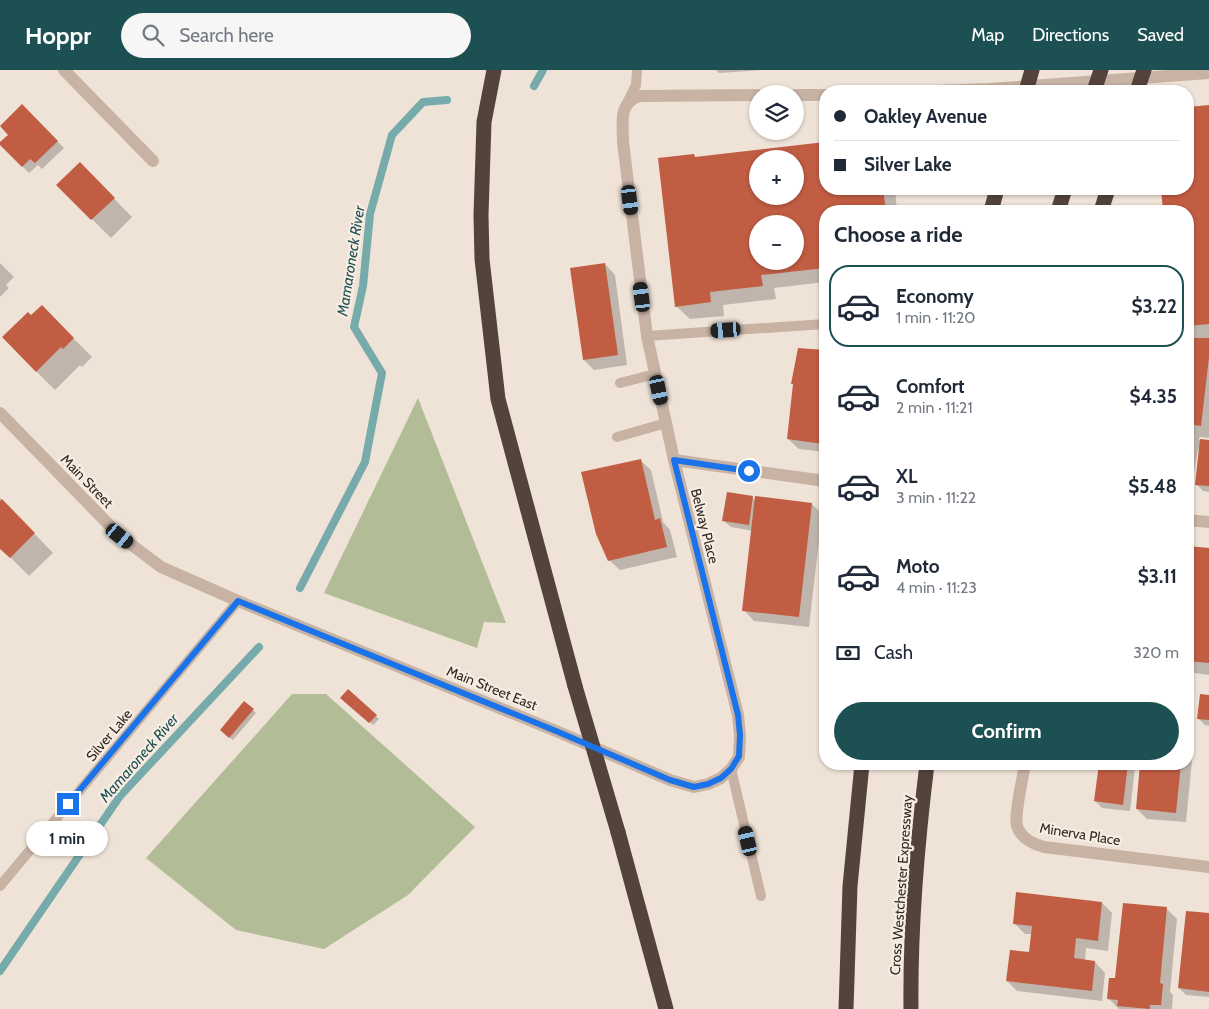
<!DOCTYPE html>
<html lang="en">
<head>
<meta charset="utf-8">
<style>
  :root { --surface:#fff; --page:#f6f6f7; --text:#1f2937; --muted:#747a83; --line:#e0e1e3; --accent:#1d5052 }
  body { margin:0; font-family:Cabin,sans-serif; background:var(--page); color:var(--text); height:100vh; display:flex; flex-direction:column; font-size:19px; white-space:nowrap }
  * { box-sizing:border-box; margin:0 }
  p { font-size:16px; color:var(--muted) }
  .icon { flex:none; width:28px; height:28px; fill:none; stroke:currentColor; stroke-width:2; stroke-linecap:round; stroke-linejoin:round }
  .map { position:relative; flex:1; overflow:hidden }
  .panel { position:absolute; left:819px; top:135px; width:375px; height:565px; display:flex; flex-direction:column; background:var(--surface); border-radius:20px; box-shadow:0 1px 4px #0004 }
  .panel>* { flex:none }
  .guide { position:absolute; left:819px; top:15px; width:375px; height:110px; border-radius:20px; box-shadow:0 1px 4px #0004; display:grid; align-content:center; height:110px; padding:0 15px; background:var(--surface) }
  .tools { position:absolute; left:749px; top:15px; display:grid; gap:10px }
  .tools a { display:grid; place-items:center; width:55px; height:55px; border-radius:50%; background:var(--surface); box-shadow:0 1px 4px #0004; font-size:25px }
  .end { position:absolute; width:22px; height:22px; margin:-11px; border:6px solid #1a73e8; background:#fff; box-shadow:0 0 0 2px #fff }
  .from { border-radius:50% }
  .bubble { position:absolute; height:35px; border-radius:18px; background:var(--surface); box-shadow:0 1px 4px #0004; font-size:16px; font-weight:700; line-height:35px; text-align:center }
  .car { position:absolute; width:15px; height:30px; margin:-15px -8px; border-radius:6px; box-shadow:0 0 4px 1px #0007; background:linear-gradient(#222 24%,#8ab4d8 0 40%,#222 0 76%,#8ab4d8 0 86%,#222 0) }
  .guide b { display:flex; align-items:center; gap:18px; height:48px; font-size:19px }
  .guide b+b { border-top:1px solid var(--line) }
  .guide i { width:12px; height:12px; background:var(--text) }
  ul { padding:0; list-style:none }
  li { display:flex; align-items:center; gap:15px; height:82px; margin:0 10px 8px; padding:0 5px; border:2px solid transparent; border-radius:20px }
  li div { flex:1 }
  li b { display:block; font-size:19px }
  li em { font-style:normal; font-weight:700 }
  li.active { border-color:var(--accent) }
  li>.icon { width:45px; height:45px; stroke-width:1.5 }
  h2 { padding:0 15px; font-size:22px; line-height:60px }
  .pay { display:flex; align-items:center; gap:12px; height:55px; padding:0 15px; font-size:19px }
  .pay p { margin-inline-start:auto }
  .primary-button { display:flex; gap:10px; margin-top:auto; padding:10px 15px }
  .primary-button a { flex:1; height:58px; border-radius:30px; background:var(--accent); color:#fff; font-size:20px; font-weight:700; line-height:58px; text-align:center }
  header { display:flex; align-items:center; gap:30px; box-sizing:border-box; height:70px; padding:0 25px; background:var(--accent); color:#fff }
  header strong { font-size:24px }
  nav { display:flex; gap:28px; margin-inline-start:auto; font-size:18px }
  .search { width:350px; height:45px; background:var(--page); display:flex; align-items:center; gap:12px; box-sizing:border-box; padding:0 18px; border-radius:28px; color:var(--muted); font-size:19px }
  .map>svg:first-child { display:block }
  .green { fill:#b2bd98 }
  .shadow { fill:#0003; fill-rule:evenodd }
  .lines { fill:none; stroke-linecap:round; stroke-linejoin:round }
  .stream { stroke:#77abab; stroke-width:8 }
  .building { fill:#c15d43; fill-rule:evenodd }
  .service { stroke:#c7b2a4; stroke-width:10 }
  .minor { stroke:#c7b2a4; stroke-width:12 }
  .tertiary { stroke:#c7b2a4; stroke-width:12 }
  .motorway { stroke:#53433c; stroke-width:15 }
  .motorway-bridge { stroke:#53433c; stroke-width:15 }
  .route { stroke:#1a73e8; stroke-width:6 }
  .labels { text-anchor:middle; stroke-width:4.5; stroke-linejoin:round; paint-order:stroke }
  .street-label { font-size:14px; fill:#322925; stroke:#f8ede3 }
  .water-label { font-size:15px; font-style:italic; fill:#1d5052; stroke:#f8ede3 }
</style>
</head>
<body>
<header>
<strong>Hoppr</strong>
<div class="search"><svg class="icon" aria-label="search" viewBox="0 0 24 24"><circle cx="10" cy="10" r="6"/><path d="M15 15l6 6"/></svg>Search here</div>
<nav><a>Map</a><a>Directions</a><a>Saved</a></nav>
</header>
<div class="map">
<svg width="1209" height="939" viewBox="0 0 1209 939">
  <rect width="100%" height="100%" fill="#efe3d7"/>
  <!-- green -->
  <path class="green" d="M418,328l88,225 -22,-1 -7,26 -153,-55z
    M292,624h34l149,133 -67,68 -84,54 -88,-19 -90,-72z"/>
  <!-- shadow -->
  <path class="shadow" d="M716,0h47l-44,3z
    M22,36l42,42 -22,21 -4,-4 -9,8 -29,-29 10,-9z
    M1209,37v331l-9,-1 -1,3 10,1v51l-6,-1 -7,-7 4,-35h-2l-8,49 -2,-1v-286h-24l-2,-22h26v-81z
    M825,74v45h70l2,22h-72v71l-51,6 2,11 -53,6 1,11 -34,3 -14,-13 18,-151 2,3zM758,89h37v37h-37zM758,154h37v37h-37z
    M80,94l52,53 -21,21 -53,-53z
    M0,193l14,14 -8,8 3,3 -9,9z
    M605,194l10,11 12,90 -33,5 -10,-10z
    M42,237l50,50 -10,10 -2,-2 -25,25 -19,-19 -4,-54z
    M825,281v101l-26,-3 -11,-10 6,-54 -2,-2z
    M640,390l11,10 12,52 7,8 7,27 -57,13 -11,-10z
    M0,428l53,55 -24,23 -29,-29z
    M753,428l3,3 56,3 10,10 -13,113 -55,-6 -10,-11 9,-79 -22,-4 -7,-6z
    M1188,477l21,3v125l-21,-3z
    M348,621l31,28 -6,6 -31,-27z
    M1209,626v30l-4,-1 -7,-7z
    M253,640l3,3 -23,27 -9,-7z
    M1188,675l5,5 -7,72 -39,-3 -10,-10 4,-45h47z
    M1100,694h32l3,3 -5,44 -28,-3 -7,-7z
    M1102,833l10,10 -4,38 -22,-3 -1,13 10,1 10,11 -3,28 -85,-10 -10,-10 23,-28 3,-19h-8l-11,-11z
    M1167,839l10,10 -7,73 3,3 -1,14h-53l-10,-10 7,-19z
    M1209,845v82l-23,-2 -7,-7z"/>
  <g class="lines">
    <!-- stream -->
    <path class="stream" d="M534,16l9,-16
      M300,518l65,-126 17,-89 -28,-46 9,-41 7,-72 22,-79 31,-33 24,-2
      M0,901l120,-175 139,-149"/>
  </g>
  <!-- building -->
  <path class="building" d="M22,34l36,37 -23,22 -5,-4 -8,8 -22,-22v-3l8,-7 -8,-9z
    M1209,35v219l-21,2v-115h-25l-2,-22h27v-82z
    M825,72v47h58l3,22h-61v57l-64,7 2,11 -53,6 1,10 -36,5 -17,-149 36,-4 1,3zM758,89h37v37h-37zM758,154h37v37h-37z
    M80,92l35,36 -24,22 -35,-35z
    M605,193l13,92 -35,5 -13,-92z
    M42,235l32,33 -11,11 -2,-2 -25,25 -34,-35 26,-25 3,3z
    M1188,268h21v19l-8,69 -13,-2z
    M798,278l27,2v74l-2,20 -36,-5 6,-55h-2z
    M1200,369l9,1v46l-14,-1z
    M641,389l14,61 5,-2 7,29 -59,14 -12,-27 -15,-62z
    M727,422l26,4 -4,29 -27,-4z
    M755,426l57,7 -13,114 -57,-6z
    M2,429l33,34 -25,25 -10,-9v-48z
    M1188,476l21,2v115l-21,-2z
    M348,619l29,26 -8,8 -29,-25z
    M1200,624l9,1v25l-12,-1z
    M244,631l10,8 -25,29 -9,-8z
    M1099,694h29l-5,41 -29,-4z
    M1140,694h41l-5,49 -40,-4z
    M1016,822l86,10 -4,39 -22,-3 -2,20 21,3 -3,30 -86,-10 4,-31 19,2 3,-26 -19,-2z
    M1123,833l44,4 -7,76 3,1 -2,21h-11v4l-33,-3 1,-6 -11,-1 2,-21h6z
    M1186,841l23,2v79l-31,-4z"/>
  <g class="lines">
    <!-- service -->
    <path class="service" d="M627,33l9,-18 1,-15
      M647,266l178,-12
      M620,313l35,-9
      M617,367l49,-14
      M731,699l30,127
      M0,816l238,-285"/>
    <!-- minor -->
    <path class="minor" d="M64,0l89,91
      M674,390l151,21
      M1188,450l21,2
      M1025,694c-2,13 -11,51 -8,62 4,13 16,18 27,21l165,20"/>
    <!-- tertiary -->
    <path class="tertiary" d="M935,21l55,-2 219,-16
      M795,25h30
      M0,343l120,123 41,31 77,34 318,130 114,49 24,7 14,-3 13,-6 10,-9 8,-12 1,-22 -2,-20 -64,-255 -27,-124 -24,-194c0,-20 -5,-38 16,-46l119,-1"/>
    <!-- motorway -->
    <path class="motorway" d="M494,0l-10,52 -3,93 1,44 16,140 77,287
      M991,141l6,-22
      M1058,141l7,-22
      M1101,141l7,-22
      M618,762l48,177
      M846,939l4,-123 12,-122
      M911,939c-1,-82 6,-164 16,-245"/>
    <!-- motorway-bridge -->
    <path class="motorway-bridge" d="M1026,21l6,-21
      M1094,21l7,-21
      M1137,21l7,-21
      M575,616l43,146"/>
  </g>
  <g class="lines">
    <!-- route -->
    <path class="route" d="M68,734l170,-203 318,130 114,49 24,7 14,-3 13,-6 10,-9 8,-13 1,-21 -2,-20 -64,-255 75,11"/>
  </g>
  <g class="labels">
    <!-- street labels -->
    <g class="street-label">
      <text transform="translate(87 411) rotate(46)" y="5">Main Street</text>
      <text transform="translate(705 456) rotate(76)" y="5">Belway Place</text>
      <text transform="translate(492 618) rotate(22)" y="5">Main Street East</text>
      <text transform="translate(109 665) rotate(-50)" y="5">Silver Lake</text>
      <text transform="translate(1080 764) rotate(9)" y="5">Minerva Place</text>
      <text transform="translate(901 815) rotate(-86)" y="5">Cross Westchester Expressway</text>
    </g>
    <!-- water labels -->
    <g class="water-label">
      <text transform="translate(351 191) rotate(-81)" y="5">Mamaroneck River</text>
      <text transform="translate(139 688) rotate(-49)" y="5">Mamaroneck River</text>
    </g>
  </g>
</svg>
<div class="tools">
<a><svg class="icon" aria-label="layers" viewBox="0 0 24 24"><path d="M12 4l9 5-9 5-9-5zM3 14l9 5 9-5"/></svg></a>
<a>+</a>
<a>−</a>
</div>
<i class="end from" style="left:749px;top:401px"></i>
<i class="end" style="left:68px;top:734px"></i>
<div class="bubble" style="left:26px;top:751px;width:82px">1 min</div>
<i class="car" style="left:630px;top:130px;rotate:173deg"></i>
<i class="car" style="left:642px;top:227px;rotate:353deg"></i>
<i class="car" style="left:726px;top:260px;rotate:266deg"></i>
<i class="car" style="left:659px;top:320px;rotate:168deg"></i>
<i class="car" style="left:120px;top:466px;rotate:129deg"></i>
<i class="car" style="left:748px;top:771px;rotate:347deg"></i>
<div class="guide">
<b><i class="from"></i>Oakley Avenue</b>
<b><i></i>Silver Lake</b>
</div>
<section class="panel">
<h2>Choose a ride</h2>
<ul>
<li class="active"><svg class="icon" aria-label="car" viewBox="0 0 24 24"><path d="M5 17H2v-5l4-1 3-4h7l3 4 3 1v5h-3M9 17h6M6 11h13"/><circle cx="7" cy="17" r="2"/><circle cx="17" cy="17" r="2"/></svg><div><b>Economy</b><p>1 min · 11:20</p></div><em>$3.22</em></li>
<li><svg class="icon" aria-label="car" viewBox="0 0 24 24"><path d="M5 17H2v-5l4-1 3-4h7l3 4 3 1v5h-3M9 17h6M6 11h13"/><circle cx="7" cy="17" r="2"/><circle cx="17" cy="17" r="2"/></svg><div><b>Comfort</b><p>2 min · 11:21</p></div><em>$4.35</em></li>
<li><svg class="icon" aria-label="car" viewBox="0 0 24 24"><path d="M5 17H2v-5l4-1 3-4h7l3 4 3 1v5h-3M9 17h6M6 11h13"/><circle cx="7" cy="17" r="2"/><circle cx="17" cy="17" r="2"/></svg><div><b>XL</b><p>3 min · 11:22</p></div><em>$5.48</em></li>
<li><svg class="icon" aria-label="car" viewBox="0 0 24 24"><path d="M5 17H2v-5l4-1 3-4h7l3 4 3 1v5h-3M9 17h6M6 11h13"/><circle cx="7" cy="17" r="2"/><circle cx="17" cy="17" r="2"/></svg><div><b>Moto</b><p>4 min · 11:23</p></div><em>$3.11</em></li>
</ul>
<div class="pay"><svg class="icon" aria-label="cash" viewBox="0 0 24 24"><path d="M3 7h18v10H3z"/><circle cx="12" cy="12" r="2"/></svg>Cash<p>320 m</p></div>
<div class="primary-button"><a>Confirm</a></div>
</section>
</div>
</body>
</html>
